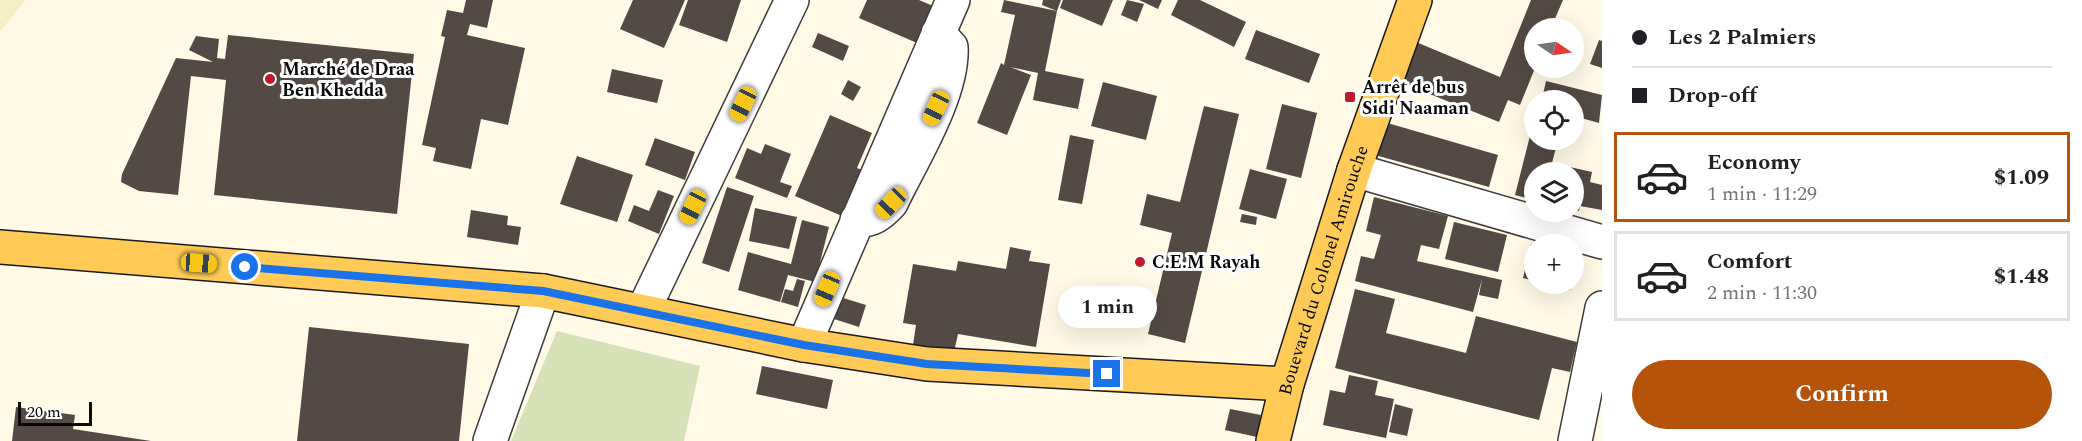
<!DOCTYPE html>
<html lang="en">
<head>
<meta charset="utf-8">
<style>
  :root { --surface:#fff; --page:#f2f2f2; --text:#202124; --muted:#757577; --line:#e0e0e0; --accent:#b45309 }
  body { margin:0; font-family:Spectral,serif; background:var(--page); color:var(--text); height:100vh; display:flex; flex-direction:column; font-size:22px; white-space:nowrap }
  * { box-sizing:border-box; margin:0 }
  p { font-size:20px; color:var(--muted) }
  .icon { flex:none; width:33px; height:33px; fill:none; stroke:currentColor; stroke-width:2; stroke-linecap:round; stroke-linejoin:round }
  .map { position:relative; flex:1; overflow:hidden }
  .drawer { display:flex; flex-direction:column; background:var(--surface); width:480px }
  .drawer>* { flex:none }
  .guide { display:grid; align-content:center; height:132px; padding:0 30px; background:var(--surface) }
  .needle { width:39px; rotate:103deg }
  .fabs { position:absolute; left:1524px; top:18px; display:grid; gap:12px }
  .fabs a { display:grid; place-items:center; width:60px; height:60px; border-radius:50%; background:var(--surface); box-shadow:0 6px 24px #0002; font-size:30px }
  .scale { position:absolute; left:18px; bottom:15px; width:74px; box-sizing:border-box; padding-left:6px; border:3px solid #090909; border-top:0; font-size:16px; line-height:21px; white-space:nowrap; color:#090909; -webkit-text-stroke:4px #fff; paint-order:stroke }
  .end { position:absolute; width:27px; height:27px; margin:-14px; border:8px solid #1a73e8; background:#fff; box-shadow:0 0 0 3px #fff }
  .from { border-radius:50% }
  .bubble { position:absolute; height:42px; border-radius:21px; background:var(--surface); box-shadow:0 6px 24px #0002; font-size:20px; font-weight:700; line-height:42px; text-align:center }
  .car { position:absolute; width:18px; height:36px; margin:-18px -9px; border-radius:8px; box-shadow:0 0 4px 2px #0007; background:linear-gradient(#f5c518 24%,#345 0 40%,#f5c518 0 76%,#345 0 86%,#f5c518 0) }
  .guide b { display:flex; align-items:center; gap:21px; height:57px; font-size:22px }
  .guide b+b { border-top:2px solid var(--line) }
  .guide i { width:15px; height:15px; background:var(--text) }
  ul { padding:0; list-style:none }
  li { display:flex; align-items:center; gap:18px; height:90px; margin:0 12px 9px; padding:0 18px; border:3px solid var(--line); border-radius:0px }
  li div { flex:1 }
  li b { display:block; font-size:22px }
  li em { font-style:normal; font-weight:700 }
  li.selected { border-color:var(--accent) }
  li>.icon { width:54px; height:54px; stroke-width:1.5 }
  .cta { display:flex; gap:12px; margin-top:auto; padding:12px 30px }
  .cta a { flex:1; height:69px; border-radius:36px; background:var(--accent); color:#fff; font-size:24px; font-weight:700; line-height:69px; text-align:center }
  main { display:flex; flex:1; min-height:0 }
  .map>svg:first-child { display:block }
  .farmland { fill:#f7efc4 }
  .cemetery { fill:#d6e1b7 }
  .building { fill:#534a45 }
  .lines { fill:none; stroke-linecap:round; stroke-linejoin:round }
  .minor-casing { stroke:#3c3c3c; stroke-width:36 }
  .major-casing { stroke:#1a1a1a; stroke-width:36 }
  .minor { stroke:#fff; stroke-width:33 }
  .major { stroke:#ffcb56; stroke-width:33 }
  .route { stroke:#1a73e8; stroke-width:8 }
  .poi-dot { fill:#c2192b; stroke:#fff; stroke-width:2 }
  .labels { text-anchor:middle; stroke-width:6; stroke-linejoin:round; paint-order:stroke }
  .poi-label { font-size:18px; font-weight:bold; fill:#090909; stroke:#fff; text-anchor:start }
  .street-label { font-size:18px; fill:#090909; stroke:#fff }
</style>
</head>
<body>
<main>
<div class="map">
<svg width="1602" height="441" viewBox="0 0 1602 441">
  <rect width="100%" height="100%" fill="#fff9e6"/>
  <!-- farmland -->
  <path class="farmland" d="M0,0h25l-25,32z"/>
  <!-- cemetery -->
  <path class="cemetery" d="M557,331l143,35 -16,75h-173z"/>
  <!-- building -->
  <path class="building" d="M466,0h27l-6,28 -17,-4 -3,11 58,13 -17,77 -27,-6 -10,50 -38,-8 3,-13 -14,-3 23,-108 -4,-1 6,-26 16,3z
    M633,0h52l-21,48 -44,-19z
    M688,0h53l-14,42 -48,-17z
    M867,0h52l14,6 -16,37 -58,-25z
    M1004,0l53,11 -12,60 39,8 -6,30 -45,-9 5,-27 -28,-6 21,8 -24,60 -30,-12 24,-60 3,2 11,-50 -14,-3z
    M1043,0h18l-4,11 -15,-6z
    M1063,0h50l-11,26 -42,-18z
    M1127,0l17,4 -7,18 -16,-7z
    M1139,0h23l-4,9z
    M1178,0h22l46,22 -12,25 -63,-32z
    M1531,0h32l-12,28h-17l1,40 -15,37 -12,-5 -9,22 -99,-40 16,-40 84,35z
    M1256,30l64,24 -11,29 -64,-24z
    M818,33l31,13 -6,15 -31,-14z
    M228,35l186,19 -17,160 -183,-19 12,-115 -35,-4 -13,119 -39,-4 -18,-9 1,-8 54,-116 37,4 -24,-12 7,-14 23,3 -2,19 8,1z
    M1599,40l3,1v27l-12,-4z
    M612,69l51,11 -6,23 -50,-11z
    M848,80l13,7 -8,14 -12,-7z
    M1546,81l56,14 -3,28 -25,-7v-16l-32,-1z
    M1103,82l54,14 -11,44 -55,-14z
    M1282,104l35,9 -16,65 -35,-9z
    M1204,106l35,8 -54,229 -37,-9 24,-101 -32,-8 7,-31 33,8z
    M830,115l42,18 -15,35 5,2 -20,46 -47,-20z
    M1534,120v20h24l-6,23 40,9 -2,10 12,3v25l-22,-4 -1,5 -5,-1v-38h-40v28l-19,-5z
    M1384,122l114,33 -9,32 -114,-32z
    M1070,135l24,5 -12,64 -24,-4z
    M655,138l40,14 -10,28 -40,-15z
    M765,144l26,10 -11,28 12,4 -5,12 -52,-20 12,-30 14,6z
    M577,156l56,19 -16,47 -57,-18z
    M1250,169l37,10 -11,40 -37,-10z
    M727,187l27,9 -25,76 -27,-9z
    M658,190l16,6 -15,38 -31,-13 6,-16 15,6z
    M1374,197l74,19 -9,33 -18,-4 -4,16 85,19 -4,19 -19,-4 3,-16 -9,33 -118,-31 6,-25 13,3 7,-24 -15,-4z
    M755,208l42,9 -8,32 -40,-8z
    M471,210l37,6 -1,9 14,2 -3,18 -51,-8z
    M1242,214l15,3 -1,8 -16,-3z
    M802,220l27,7 -14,55 -27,-7 -8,27 -42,-12 10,-38 43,12z
    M1454,222l53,13 -9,37 -53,-13z
    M1531,244l3,1v36l-11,-3z
    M1010,247l21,4 -2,10 21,3 -14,83 -78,-13 -4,18 -41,-7 3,-20 -13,-2 10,-59 43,7 2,-10 48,8z
    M797,279l8,2 -7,26 -17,-5 4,-13 8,2z
    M1547,284h25l-2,6z
    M1355,289l40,10 -9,34 80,20 10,-37 101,26 -7,30 -18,-4 -13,52 -204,-52z
    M840,297l26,8 -7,22 -25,-8z
    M309,327l160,17 -10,97h-162z
    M762,366l71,14 -6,29 -71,-15z
    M1349,375l29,6 -3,14 19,4 -8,39 -63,-13 7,-35 15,3z
    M1395,404l18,5 -6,27 -18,-4z
    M16,407l59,8 -2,14 78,12h-139z
    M1230,409l31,6 -4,22 -32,-7z"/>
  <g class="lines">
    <!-- minor casing -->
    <g class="minor-casing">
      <path id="minor" d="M1354,170l248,72
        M857,220c15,1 24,-6 34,-17 20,-42 63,-110 60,-156l-13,-14
        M643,311l149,-311
        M804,345l149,-345
        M490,441l53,-150
        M1575,441l27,-133"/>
    </g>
    <!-- major casing -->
    <g class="major-casing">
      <g id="major">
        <path d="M0,247l543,44 261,54 123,19 360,20"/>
        <path id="s1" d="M1273,441l14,-57 67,-214 61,-170"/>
      </g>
    </g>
    <!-- minor -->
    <use href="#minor" class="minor"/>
    <!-- major -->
    <use href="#major" class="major"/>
  </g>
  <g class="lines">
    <!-- route -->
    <path class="route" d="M245,267l298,24 261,54 123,19 180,10"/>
  </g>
  <!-- markers -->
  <g class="poi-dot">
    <circle cx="270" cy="79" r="6"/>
    <rect x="1344" y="91" width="12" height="12" rx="3"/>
    <circle cx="1140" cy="262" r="6"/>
  </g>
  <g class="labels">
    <!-- poi labels -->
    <g class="poi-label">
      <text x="282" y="75">Marché de Draa<tspan x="282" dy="21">Ben Khedda</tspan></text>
      <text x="1362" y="93">Arrêt de bus<tspan x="1362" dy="21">Sidi Naaman</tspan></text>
      <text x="1152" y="268">C.E.M Rayah</text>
    </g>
    <!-- street labels -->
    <g class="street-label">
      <text dy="6" stroke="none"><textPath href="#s1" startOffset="178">Bouevard du Colonel Amirouche</textPath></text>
    </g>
  </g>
</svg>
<div class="fabs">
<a><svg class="needle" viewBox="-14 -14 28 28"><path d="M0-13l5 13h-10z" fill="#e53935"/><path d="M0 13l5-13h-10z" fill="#757577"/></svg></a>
<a><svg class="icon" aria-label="locate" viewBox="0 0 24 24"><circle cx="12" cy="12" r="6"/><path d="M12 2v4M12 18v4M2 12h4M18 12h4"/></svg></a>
<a><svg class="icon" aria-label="layers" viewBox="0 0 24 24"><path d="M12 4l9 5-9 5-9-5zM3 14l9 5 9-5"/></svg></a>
<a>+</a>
</div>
<div class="scale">20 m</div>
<i class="end from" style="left:245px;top:267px"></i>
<i class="end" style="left:1107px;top:374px"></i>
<div class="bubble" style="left:1058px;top:286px;width:99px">1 min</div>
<i class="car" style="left:743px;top:104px;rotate:206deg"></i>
<i class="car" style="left:936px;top:108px;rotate:205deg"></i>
<i class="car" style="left:891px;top:203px;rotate:224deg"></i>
<i class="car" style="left:693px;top:207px;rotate:206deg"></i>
<i class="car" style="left:199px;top:263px;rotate:94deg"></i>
<i class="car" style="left:827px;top:289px;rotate:203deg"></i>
</div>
<section class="drawer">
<div class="guide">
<b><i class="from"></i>Les 2 Palmiers</b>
<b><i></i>Drop-off</b>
</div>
<ul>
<li class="selected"><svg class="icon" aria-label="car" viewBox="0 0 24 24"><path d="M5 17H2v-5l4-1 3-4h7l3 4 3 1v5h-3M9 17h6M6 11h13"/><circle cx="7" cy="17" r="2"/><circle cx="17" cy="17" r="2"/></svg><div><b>Economy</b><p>1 min · 11:29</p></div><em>$1.09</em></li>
<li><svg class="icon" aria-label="car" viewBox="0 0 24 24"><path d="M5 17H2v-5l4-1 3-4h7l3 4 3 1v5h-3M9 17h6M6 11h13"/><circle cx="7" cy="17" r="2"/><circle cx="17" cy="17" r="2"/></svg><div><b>Comfort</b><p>2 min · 11:30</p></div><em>$1.48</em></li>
</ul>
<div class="cta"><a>Confirm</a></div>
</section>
</main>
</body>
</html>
